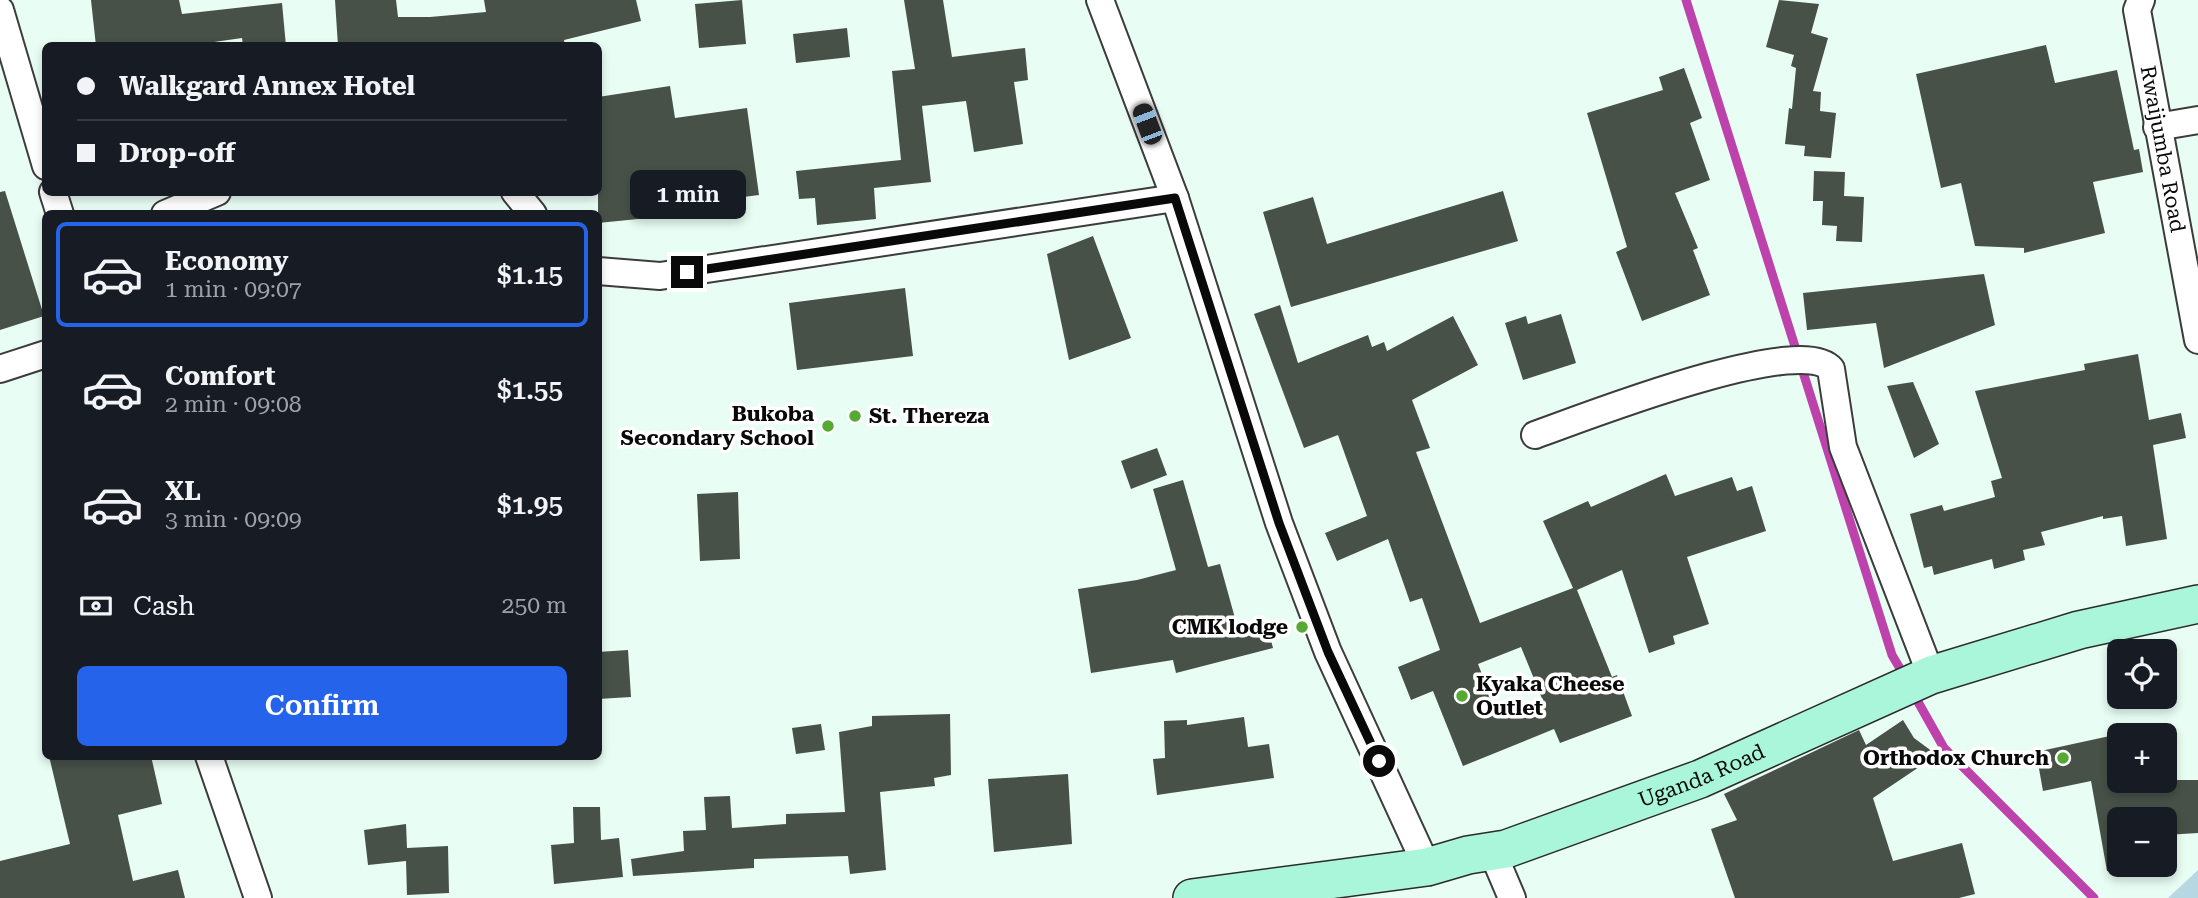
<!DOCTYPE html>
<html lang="en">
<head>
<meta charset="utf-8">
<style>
  :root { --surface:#171b24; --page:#242831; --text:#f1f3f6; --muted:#9ea1a6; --line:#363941; --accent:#2563eb }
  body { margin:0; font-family:"Roboto Serif",serif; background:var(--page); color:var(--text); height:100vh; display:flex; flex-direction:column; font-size:26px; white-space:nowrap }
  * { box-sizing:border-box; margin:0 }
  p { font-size:23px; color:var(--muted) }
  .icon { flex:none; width:38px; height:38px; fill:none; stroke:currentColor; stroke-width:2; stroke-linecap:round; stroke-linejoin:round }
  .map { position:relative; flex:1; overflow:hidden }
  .panel { position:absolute; left:42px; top:210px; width:560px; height:550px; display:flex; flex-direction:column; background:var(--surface); border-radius:10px; box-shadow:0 4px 10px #0003 }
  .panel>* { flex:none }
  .top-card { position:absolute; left:42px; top:42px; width:560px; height:154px; border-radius:10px; box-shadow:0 4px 10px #0003; display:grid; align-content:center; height:154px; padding:0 35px; background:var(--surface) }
  .tools { position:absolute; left:2107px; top:639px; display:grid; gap:14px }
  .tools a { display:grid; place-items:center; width:70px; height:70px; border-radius:10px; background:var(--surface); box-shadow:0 4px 10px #0003; font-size:35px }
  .end { position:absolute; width:32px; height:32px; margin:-16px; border:9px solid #090909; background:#fff; box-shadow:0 0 0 4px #fff }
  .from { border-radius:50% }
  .bubble { position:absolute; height:49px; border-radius:10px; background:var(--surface); box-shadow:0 4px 10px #0003; font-size:23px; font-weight:600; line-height:49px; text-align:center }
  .car { position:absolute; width:21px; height:42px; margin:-21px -10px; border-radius:9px; box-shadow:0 0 5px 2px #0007; background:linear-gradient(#222 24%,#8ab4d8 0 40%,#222 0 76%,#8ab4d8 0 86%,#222 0) }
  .top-card b { display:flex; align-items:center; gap:24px; height:66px; font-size:26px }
  .top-card b+b { border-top:2px solid var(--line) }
  .top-card i { width:18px; height:18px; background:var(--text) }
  ul { padding:12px 0 0; list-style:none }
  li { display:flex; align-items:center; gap:21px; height:105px; margin:0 14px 10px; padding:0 21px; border:4px solid transparent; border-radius:10px }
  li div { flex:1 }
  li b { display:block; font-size:26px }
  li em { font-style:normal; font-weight:600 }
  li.active { border-color:var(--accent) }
  li>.icon { width:63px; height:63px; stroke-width:1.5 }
  .pay { display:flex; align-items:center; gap:18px; height:77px; padding:0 35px; font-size:26px }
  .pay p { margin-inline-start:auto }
  .button { display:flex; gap:14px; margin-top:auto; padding:14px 35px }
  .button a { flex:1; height:80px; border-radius:10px; background:var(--accent); color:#fff; font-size:28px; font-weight:600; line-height:80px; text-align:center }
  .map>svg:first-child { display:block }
  .green { fill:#b7d8e2 }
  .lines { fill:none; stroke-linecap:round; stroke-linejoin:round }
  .stream { stroke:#bd42ab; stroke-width:9 }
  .building { fill:#475148; fill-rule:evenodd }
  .street-casing { stroke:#3c3c3c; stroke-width:30 }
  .secondary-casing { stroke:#2b2b2b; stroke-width:40 }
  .street { stroke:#fff; stroke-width:26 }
  .secondary { stroke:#aaf6da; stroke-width:37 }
  .route { stroke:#090909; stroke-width:9 }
  .poi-dot { fill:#56a932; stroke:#fff; stroke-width:2.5 }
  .labels { text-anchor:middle; stroke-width:7; stroke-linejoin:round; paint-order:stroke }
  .street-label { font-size:21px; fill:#090909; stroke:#fff }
  .poi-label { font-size:21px; font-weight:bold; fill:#090909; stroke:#fff; text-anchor:end }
</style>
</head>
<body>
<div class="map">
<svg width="2198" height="898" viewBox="0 0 2198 898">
  <rect width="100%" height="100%" fill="#e8fdf3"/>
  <!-- green -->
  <path class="green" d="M2198,870v28h-30z"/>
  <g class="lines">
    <!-- stream -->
    <path class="stream" d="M1686,0l206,655 13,22
      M1913,693l31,55 150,150"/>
  </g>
  <!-- building -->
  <path class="building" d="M91,0h88l3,14 100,-11 4,43h-43l-1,-8 -56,8h-90z
    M335,0h61l2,17h32l56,-5 -2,-12h152l5,21 -77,19 1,6h-227z
    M742,0l4,44 -47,4 -4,-44z
    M904,0h39l9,57 73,-9 3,32 -14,2 9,62 -49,8 -8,-51 -44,5 9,76 -57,6 2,31 -59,6 -2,-27 -16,1 -3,-28 105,-11 -9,-89 23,-2z
    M1779,0l40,4 -8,29 17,5 -15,53 8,1 -1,19 16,2 -5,45 -27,-2 1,-10 -20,-2 4,-36 3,1 4,-41 -5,-2 3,-11 -28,-8z
    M847,28l3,29 -54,6 -3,-29z
    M2046,45l9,38 62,-13 17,80 5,-1 4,23 -50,10 12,51 -81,20v-5l-49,-2 -14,-63 -20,5 -25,-114z
    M1684,68l18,50 -12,5 20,57 -35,13 23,55 -5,2 17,45 -68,26 -26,-69 11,-5 -40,-134 76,-23 -4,-13z
    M670,86l5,32 72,-10 12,87 -40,5 -1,-9 -72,10 2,17 -50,5v-126z
    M1814,171l31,1 -1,24 20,1 -2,45 -26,-1 1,-15 -15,-1 1,-24h-10z
    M5,191l39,125 -44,14v-138z
    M1503,191l15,50 -227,66 -28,-95 50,-15 14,47z
    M1093,236l38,102 -62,22 -22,-106z
    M1984,274l11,51 -111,43 -8,-45 -69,7 -4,-37z
    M905,288l8,68 -116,14 -8,-67z
    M1280,305l18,58 70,-28 4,12 12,-5 3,9 66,-35 25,49 -66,35 18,48 -14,4 64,171 93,-35 -30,-67 45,-20 3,6 75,-33 9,22 57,-19 5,14 15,-5 14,45 -79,26 22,67 -36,12 2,8 -26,9 -27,-83 -45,20 35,87 5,-2 15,41 -72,27 -6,-14 -91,37 -30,-75 -22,9 -13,-33 42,-17 -18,-52 -12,4 -22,-63 -51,22 -12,-28 42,-17 -29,-81 -34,13 -50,-134zM1521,647l22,54 -44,17 -21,-54z
    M1561,314l15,49 -53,17 -18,-57 21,-7 2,8z
    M2138,354l11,66 32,-7 5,25 -33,7 14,94 -41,7 -4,-30 -19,3v-3l-62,16 4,13 -22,5 2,10 -31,9 -2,-10 -58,16 -2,-9 -8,2 -14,-54 32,-9 2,6 51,-14 -4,-16 11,-3 -27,-87 110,-21 -1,-6z
    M1913,382l26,62 -25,14 -27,-72z
    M1157,448l10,27 -36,14 -10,-28z
    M1183,480l25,87 12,-3 18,65 28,-8 7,27 -97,25 -3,-13 -82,13 -13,-84 59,-9 39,-10 -23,-81z
    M738,492l2,67 -40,2 -3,-67z
    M628,650l3,47 -33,2v-47z
    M950,714l1,61 -17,3 1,8 -55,6 6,78 -36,4 -2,-18 -94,3v9l-121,8 -2,-17 53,-8 -1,-20 23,-1 -2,-33 26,-1 2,32 54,-4v-10l59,-2 -6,-80 33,-6v-10z
    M1244,717l4,30 21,-3 5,34 -117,17 -4,-36 12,-1 -1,-37 23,-1v5z
    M1903,720l11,18 23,17 -64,43 20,63 69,-18 13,51 -16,4h-224l-24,-69 26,-9 -13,-26 135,-64 7,15z
    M821,724l4,26 -29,4 -4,-26z
    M2119,734v46h79v53l-33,2v-16h-46v51l-12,1 -16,-90 -48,10 -7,-39z
    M49,756h102l11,48 -44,11 15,66 45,-11 7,28h-185v-37l70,-17z
    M1068,774l4,70 -78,8 -6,-73z
    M573,807h27l1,33 18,-2 4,39 -69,7 -3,-39 23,-2z
    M406,824l1,24 41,-2 1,47 -42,2 -1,-34 -38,4 -4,-35z"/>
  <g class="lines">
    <!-- street casing -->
    <g class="street-casing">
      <g id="street">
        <path d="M1100,0l75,198 104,325 49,129 99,215"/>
        <path id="s1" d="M2141,0l-4,10 61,330"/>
        <path d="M0,10l46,156"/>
        <path d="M2157,127l41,-7"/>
        <path d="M53,192l7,22"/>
        <path d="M515,192l18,22"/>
        <path d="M165,214l52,-22"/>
        <path d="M598,271l62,5 515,-78"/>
        <path d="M0,369l46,-15"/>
        <path d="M1535,435c45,-16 266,-103 296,-66l12,78 88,228"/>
        <path d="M209,756l49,142"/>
        <path d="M1492,851l20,47"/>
      </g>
    </g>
    <!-- secondary casing -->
    <g class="secondary-casing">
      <g id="secondary">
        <path id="s2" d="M1192,898l235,-31 41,-12 38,-6 194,-70 231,-104 148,-45 119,-26"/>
      </g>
    </g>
    <!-- street -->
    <use href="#street" class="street"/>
    <!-- secondary -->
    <use href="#secondary" class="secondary"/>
  </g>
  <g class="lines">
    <!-- route -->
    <path class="route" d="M687,272l488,-74 104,325 49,129 51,109"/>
  </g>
  <!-- markers -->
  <g class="poi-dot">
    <circle cx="855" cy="416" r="7"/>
    <circle cx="828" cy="426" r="7"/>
    <circle cx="1302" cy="627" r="7"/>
    <circle cx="1462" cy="696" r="7"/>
    <circle cx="2063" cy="758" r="7"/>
  </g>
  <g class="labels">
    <!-- street labels -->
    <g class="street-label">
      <text dy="7" stroke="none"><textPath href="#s1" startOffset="152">Rwaijumba Road</textPath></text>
      <text dy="7" stroke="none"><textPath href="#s2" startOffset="527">Uganda Road</textPath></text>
    </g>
    <!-- poi labels -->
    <g class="poi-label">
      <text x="814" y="421">Bukoba<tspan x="814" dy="24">Secondary School</tspan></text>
      <text x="869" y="423" text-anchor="start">St. Thereza</text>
      <text x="1288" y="634">CMK lodge</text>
      <text x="1476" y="691" text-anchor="start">Kyaka Cheese<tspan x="1476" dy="24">Outlet</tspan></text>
      <text x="2049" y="765">Orthodox Church</text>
    </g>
  </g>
</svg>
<div class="tools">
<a><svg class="icon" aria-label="locate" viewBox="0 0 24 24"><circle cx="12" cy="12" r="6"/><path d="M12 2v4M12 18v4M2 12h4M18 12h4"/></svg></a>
<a>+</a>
<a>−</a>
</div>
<i class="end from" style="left:1379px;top:761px"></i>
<i class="end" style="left:687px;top:272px"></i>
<div class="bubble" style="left:630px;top:170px;width:116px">1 min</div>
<i class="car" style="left:1147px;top:124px;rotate:339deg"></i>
<div class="top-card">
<b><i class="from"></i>Walkgard Annex Hotel</b>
<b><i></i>Drop-off</b>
</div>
<section class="panel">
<ul>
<li class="active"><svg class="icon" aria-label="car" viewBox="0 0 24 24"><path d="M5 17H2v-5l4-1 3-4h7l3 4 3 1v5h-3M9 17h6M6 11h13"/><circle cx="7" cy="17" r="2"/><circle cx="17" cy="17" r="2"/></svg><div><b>Economy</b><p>1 min · 09:07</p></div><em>$1.15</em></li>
<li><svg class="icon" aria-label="car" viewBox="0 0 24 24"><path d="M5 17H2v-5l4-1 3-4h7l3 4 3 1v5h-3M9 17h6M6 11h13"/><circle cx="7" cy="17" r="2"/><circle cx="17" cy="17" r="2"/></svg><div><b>Comfort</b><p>2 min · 09:08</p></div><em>$1.55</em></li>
<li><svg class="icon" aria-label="car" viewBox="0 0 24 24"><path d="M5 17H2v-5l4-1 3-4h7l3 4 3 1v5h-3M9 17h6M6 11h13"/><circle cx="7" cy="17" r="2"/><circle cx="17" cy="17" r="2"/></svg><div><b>XL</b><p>3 min · 09:09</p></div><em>$1.95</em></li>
</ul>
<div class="pay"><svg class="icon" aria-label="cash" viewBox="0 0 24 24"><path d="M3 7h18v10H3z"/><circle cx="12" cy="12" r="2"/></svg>Cash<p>250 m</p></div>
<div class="button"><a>Confirm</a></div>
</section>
</div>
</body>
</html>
